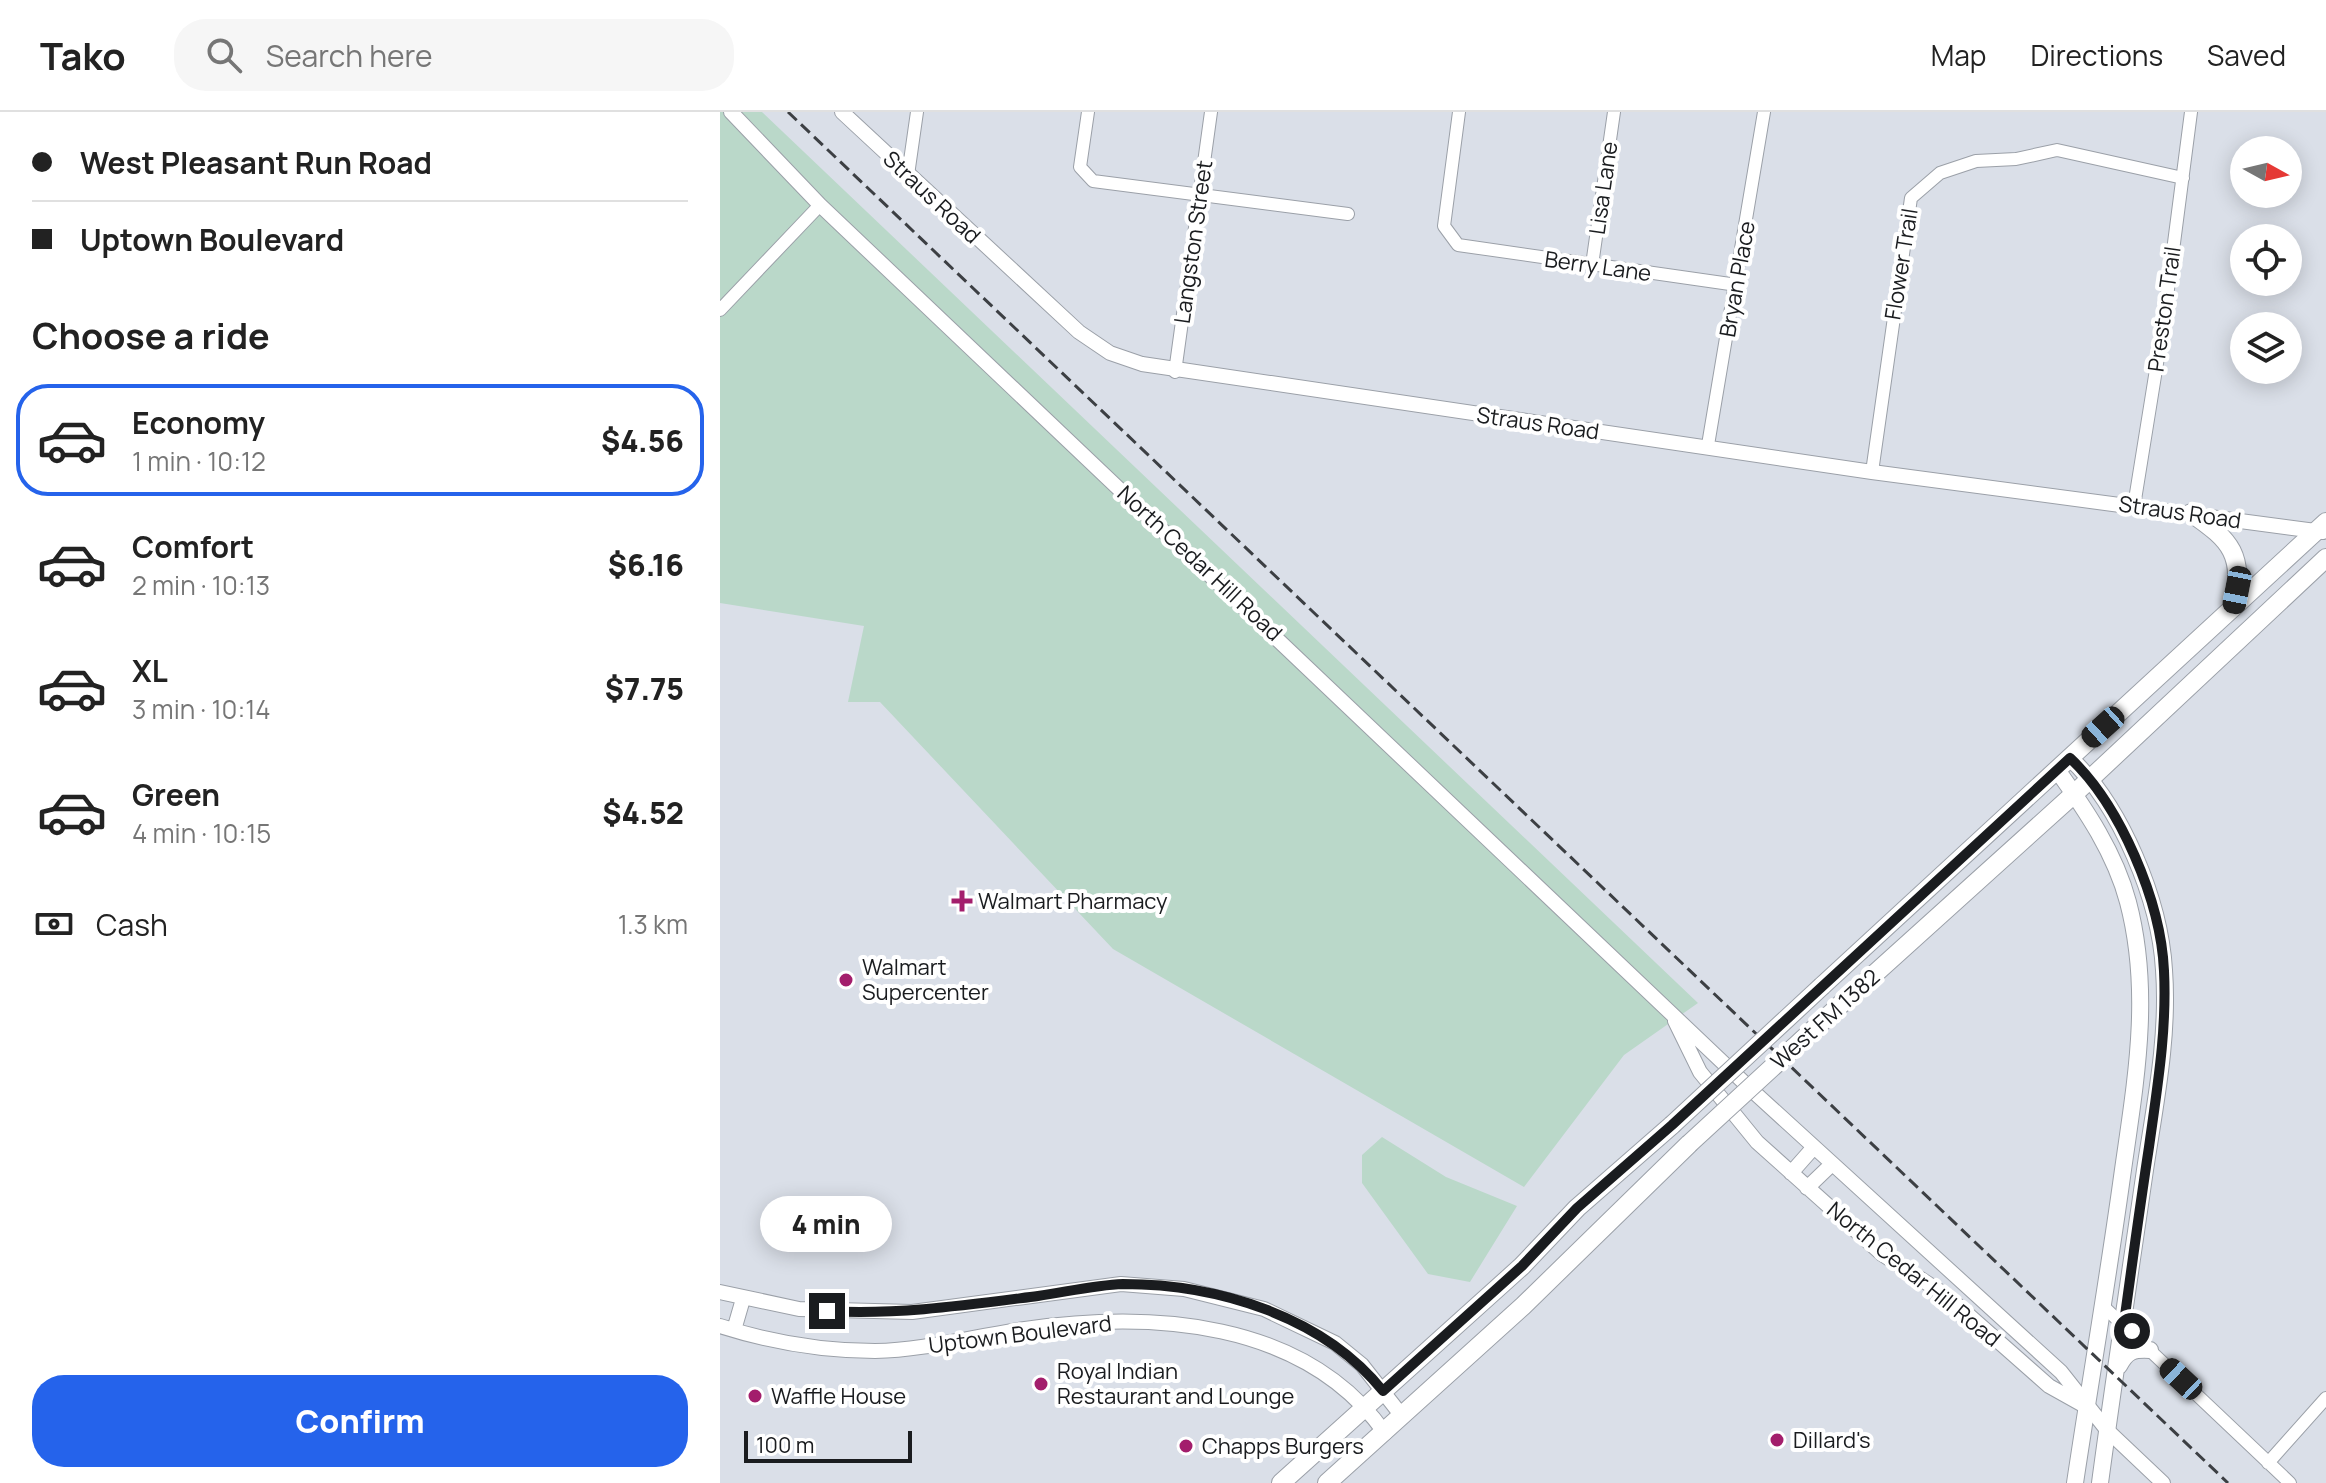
<!DOCTYPE html>
<html lang="en">
<head>
<meta charset="utf-8">
<style>
  :root { --surface:#fff; --page:#f6f6f6; --text:#222; --muted:#767676; --line:#e0e0e0; --accent:#2563eb }
  body { margin:0; font-family:Manrope,sans-serif; background:var(--page); color:var(--text); height:100vh; display:flex; flex-direction:column; font-size:30px; white-space:nowrap }
  * { box-sizing:border-box; margin:0 }
  p { font-size:26px; color:var(--muted) }
  .icon { flex:none; width:44px; height:44px; fill:none; stroke:currentColor; stroke-width:2; stroke-linecap:round; stroke-linejoin:round }
  .map { position:relative; flex:1; overflow:hidden }
  .drawer { display:flex; flex-direction:column; background:var(--surface); width:720px }
  .drawer>* { flex:none }
  .top-card { display:grid; align-content:center; height:176px; padding:0 32px; background:var(--surface) }
  .needle { width:52px; rotate:98deg }
  .buttons { position:absolute; left:1510px; top:24px; display:grid; gap:16px }
  .buttons a { display:grid; place-items:center; width:72px; height:72px; border-radius:50%; background:var(--surface); box-shadow:0 4px 20px #0003; font-size:40px }
  .scale { position:absolute; left:24px; bottom:20px; width:168px; box-sizing:border-box; padding-left:8px; border:4px solid #1a1c1f; border-top:0; font-size:22px; line-height:28px; white-space:nowrap; color:#1a1c1f; -webkit-text-stroke:6px #fff; paint-order:stroke }
  .end { position:absolute; width:36px; height:36px; margin:-18px; border:10px solid #1a1c1f; background:#fff; box-shadow:0 0 0 4px #fff }
  .from { border-radius:50% }
  .bubble { position:absolute; height:56px; border-radius:28px; background:var(--surface); box-shadow:0 4px 20px #0003; font-size:26px; font-weight:800; line-height:56px; text-align:center }
  .car { position:absolute; width:24px; height:48px; margin:-24px -12px; border-radius:10px; box-shadow:0 0 6px 2px #0007; background:linear-gradient(#222 24%,#8ab4d8 0 40%,#222 0 76%,#8ab4d8 0 86%,#222 0) }
  .top-card b { display:flex; align-items:center; gap:28px; height:76px; font-size:30px }
  .top-card b+b { border-top:2px solid var(--line) }
  .top-card i { width:20px; height:20px; background:var(--text) }
  ul { padding:0; list-style:none }
  li { display:flex; align-items:center; gap:24px; height:112px; margin:0 16px 12px; padding:0 16px; border:4px solid transparent; border-radius:32px }
  li div { flex:1 }
  li b { display:block; font-size:30px }
  li em { font-style:normal; font-weight:800 }
  li.on { border-color:var(--accent) }
  li>.icon { width:72px; height:72px; stroke-width:1.5 }
  h2 { padding:0 32px; font-size:36px; line-height:96px }
  .pay { display:flex; align-items:center; gap:20px; height:88px; padding:0 32px; font-size:30px }
  .pay p { margin-inline-start:auto }
  .action { display:flex; gap:16px; margin-top:auto; padding:16px 32px }
  .action a { flex:1; height:92px; border-radius:32px; background:var(--accent); color:#fff; font-size:32px; font-weight:800; line-height:92px; text-align:center }
  header { display:flex; align-items:center; gap:48px; box-sizing:border-box; height:112px; padding:0 40px; background:var(--surface); border-bottom:2px solid var(--line) }
  header strong { font-size:38px }
  nav { display:flex; gap:44px; margin-inline-start:auto; font-size:28px }
  .search { width:560px; height:72px; background:var(--page); display:flex; align-items:center; gap:20px; box-sizing:border-box; padding:0 28px; border-radius:32px; color:var(--muted); font-size:30px }
  main { display:flex; flex:1; min-height:0 }
  .map>svg:first-child { display:block }
  .green { fill:#bad8c9 }
  .lines { fill:none; stroke-linecap:round; stroke-linejoin:round }
  .minor-casing { stroke:#9ba0a8; stroke-width:14 }
  .tertiary-casing { stroke:#9ba0a8; stroke-width:16 }
  .secondary-casing { stroke:#9ba0a8; stroke-width:18 }
  .primary-casing { stroke:#9ba0a8; stroke-width:20 }
  .minor { stroke:#fff; stroke-width:12 }
  .tertiary { stroke:#fff; stroke-width:14 }
  .secondary { stroke:#fff; stroke-width:16 }
  .primary { stroke:#fff; stroke-width:18 }
  .rail { stroke:#3c3f43; stroke-width:3; stroke-dasharray:12 6; stroke-linecap:butt }
  .primary-bridge-casing { stroke:#9ba0a8; stroke-width:20; stroke-linecap:butt }
  .primary-bridge { stroke:#fff; stroke-width:18 }
  .route { stroke:#1a1c1f; stroke-width:10 }
  .poi-dot { fill:#a31e6c; stroke:#fff; stroke-width:3 }
  .labels { text-anchor:middle; stroke-width:8; stroke-linejoin:round; paint-order:stroke }
  .street-label { font-size:22px; fill:#1a1c1f; stroke:#fff }
  .poi-label { font-size:22px; fill:#1a1c1f; stroke:#fff; text-anchor:start }
</style>
</head>
<body>
<header>
<strong>Tako</strong>
<div class="search"><svg class="icon" aria-label="search" viewBox="0 0 24 24"><circle cx="10" cy="10" r="6"/><path d="M15 15l6 6"/></svg>Search here</div>
<nav><a>Map</a><a>Directions</a><a>Saved</a></nav>
</header>
<main>
<section class="drawer">
<div class="top-card">
<b><i class="from"></i>West Pleasant Run Road</b>
<b><i></i>Uptown Boulevard</b>
</div>
<h2>Choose a ride</h2>
<ul>
<li class="on"><svg class="icon" aria-label="car" viewBox="0 0 24 24"><path d="M5 17H2v-5l4-1 3-4h7l3 4 3 1v5h-3M9 17h6M6 11h13"/><circle cx="7" cy="17" r="2"/><circle cx="17" cy="17" r="2"/></svg><div><b>Economy</b><p>1 min · 10:12</p></div><em>$4.56</em></li>
<li><svg class="icon" aria-label="car" viewBox="0 0 24 24"><path d="M5 17H2v-5l4-1 3-4h7l3 4 3 1v5h-3M9 17h6M6 11h13"/><circle cx="7" cy="17" r="2"/><circle cx="17" cy="17" r="2"/></svg><div><b>Comfort</b><p>2 min · 10:13</p></div><em>$6.16</em></li>
<li><svg class="icon" aria-label="car" viewBox="0 0 24 24"><path d="M5 17H2v-5l4-1 3-4h7l3 4 3 1v5h-3M9 17h6M6 11h13"/><circle cx="7" cy="17" r="2"/><circle cx="17" cy="17" r="2"/></svg><div><b>XL</b><p>3 min · 10:14</p></div><em>$7.75</em></li>
<li><svg class="icon" aria-label="car" viewBox="0 0 24 24"><path d="M5 17H2v-5l4-1 3-4h7l3 4 3 1v5h-3M9 17h6M6 11h13"/><circle cx="7" cy="17" r="2"/><circle cx="17" cy="17" r="2"/></svg><div><b>Green</b><p>4 min · 10:15</p></div><em>$4.52</em></li>
</ul>
<div class="pay"><svg class="icon" aria-label="cash" viewBox="0 0 24 24"><path d="M3 7h18v10H3z"/><circle cx="12" cy="12" r="2"/></svg>Cash<p>1.3 km</p></div>
<div class="action"><a>Confirm</a></div>
</section>
<div class="map">
<svg width="1606" height="1371" viewBox="0 0 1606 1371">
  <rect width="100%" height="100%" fill="#dadfe8"/>
  <!-- green -->
  <path class="green" d="M0,0h42l936,891 -74,52 -100,132 -411,-238 -233,-247h-32l16,-76 -144,-23z
    M662,1025l64,40 71,29 -47,76 -42,-8 -66,-91v-28z"/>
  <g class="lines">
    <!-- minor casing -->
    <g class="minor-casing">
      <path id="minor" d="M368,0l-8,55 13,14 255,33
        M739,0l-15,114 14,19 279,40
        M188,63l9,-63
        M872,153l22,-153
        M0,198l100,-105
        M455,260l36,-260
        M988,333l56,-333
        M1152,360l39,-274 29,-25 36,-12 40,-2 41,-9 126,28
        M1414,394l30,-186 27,-208
        M1384,1195l186,176
        M1548,1351l58,-65"/>
    </g>
    <!-- tertiary casing -->
    <g class="tertiary-casing">
      <path id="tertiary" d="M11,0l89,93 936,889 305,278 46,58 56,53
        M122,0l237,220 31,21 32,11 730,108 451,60
        M955,909l25,51 57,70 125,112 65,42 102,90 34,19
        M1071,1061l23,-26
        M1087,1076l25,-24
        M0,1180l79,17 113,3 209,-28 63,5 80,20 71,34 27,22 40,51
        M0,1214c50,16 102,25 155,25 50,-1 100,-15 150,-22 125,-18 279,-10 360,104
        M14,1218l9,-31"/>
    </g>
    <!-- secondary casing -->
    <g class="secondary-casing">
      <path id="secondary" d="M1350,646c51,48 90,142 94,212 5,67 -9,134 -19,200 -15,104 -31,208 -45,313
        M1337,658c29,40 58,83 71,132 25,95 6,187 -7,282 -14,100 -31,199 -46,299
        M1399,1254c8,-15 14,-17 31,-16"/>
    </g>
    <!-- primary casing -->
    <g class="primary-casing">
      <path id="primary" d="M1471,401c41,28 53,42 43,93
        M1102,874l504,-464
        M1119,894l235,-212 252,-236
        M561,1371l241,-217 55,-58 95,-83
        M607,1371l196,-177 166,-162"/>
    </g>
    <!-- minor -->
    <use href="#minor" class="minor"/>
    <!-- tertiary -->
    <use href="#tertiary" class="tertiary"/>
    <!-- secondary -->
    <use href="#secondary" class="secondary"/>
    <!-- primary -->
    <use href="#primary" class="primary"/>
    <!-- rail -->
    <path class="rail" d="M68,0l1440,1371"/>
    <!-- primary-bridge casing -->
    <g class="primary-bridge-casing">
      <path id="primary-bridge" d="M952,1013l150,-139
        M969,1032l150,-138"/>
    </g>
    <!-- primary-bridge -->
    <use href="#primary-bridge" class="primary-bridge"/>
  </g>
  <g class="lines">
    <!-- route -->
    <path class="route" d="M107,1199c72,4 140,-6 211,-15 28,-4 57,-11 85,-12 94,0 200,32 260,107l139,-125 55,-58 95,-83 398,-367c50,47 91,143 94,213 3,60 -7,118 -15,176 -9,59 -17,117 -25,176l8,8"/>
  </g>
  <!-- markers -->
  <g class="poi-dot">
    <path d="M238 777h8v8h8v8h-8v8h-8v-8h-8v-8h8z"/>
    <circle cx="126" cy="868" r="8"/>
    <circle cx="321" cy="1272" r="8"/>
    <circle cx="35" cy="1284" r="8"/>
    <circle cx="1057" cy="1328" r="8"/>
    <circle cx="466" cy="1334" r="8"/>
  </g>
  <g class="labels">
    <!-- street labels -->
    <g class="street-label">
      <text transform="translate(883 76) rotate(-82)" y="8">Lisa Lane</text>
      <text transform="translate(212 85) rotate(43)" y="8">Straus Road</text>
      <text transform="translate(473 130) rotate(-82)" y="8">Langston Street</text>
      <text transform="translate(1181 152) rotate(-81)" y="8">Flower Trail</text>
      <text transform="translate(878 154) rotate(8)" y="8">Berry Lane</text>
      <text transform="translate(1017 167) rotate(-80)" y="8">Bryan Place</text>
      <text transform="translate(1444 197) rotate(-82)" y="8">Preston Trail</text>
      <text transform="translate(818 311) rotate(8)" y="8">Straus Road</text>
      <text transform="translate(1460 400) rotate(8)" y="8">Straus Road</text>
      <text transform="translate(480 451) rotate(43)" y="8">North Cedar Hill Road</text>
      <text transform="translate(1105 907) rotate(-42)" y="8">West FM 1382</text>
      <text transform="translate(1194 1162) rotate(39)" y="8">North Cedar Hill Road</text>
      <text transform="translate(300 1222) rotate(-7)" y="8">Uptown Boulevard</text>
    </g>
    <!-- poi labels -->
    <g class="poi-label">
      <text x="258" y="797">Walmart Pharmacy</text>
      <text x="142" y="863">Walmart<tspan x="142" dy="25">Supercenter</tspan></text>
      <text x="337" y="1267">Royal Indian<tspan x="337" dy="25">Restaurant and Lounge</tspan></text>
      <text x="51" y="1292">Waffle House</text>
      <text x="1073" y="1336">Dillard's</text>
      <text x="482" y="1342">Chapps Burgers</text>
    </g>
  </g>
</svg>
<div class="buttons">
<a><svg class="needle" viewBox="-14 -14 28 28"><path d="M0-13l5 13h-10z" fill="#e53935"/><path d="M0 13l5-13h-10z" fill="#767676"/></svg></a>
<a><svg class="icon" aria-label="locate" viewBox="0 0 24 24"><circle cx="12" cy="12" r="6"/><path d="M12 2v4M12 18v4M2 12h4M18 12h4"/></svg></a>
<a><svg class="icon" aria-label="layers" viewBox="0 0 24 24"><path d="M12 4l9 5-9 5-9-5zM3 14l9 5 9-5"/></svg></a>
</div>
<div class="scale">100 m</div>
<i class="end from" style="left:1412px;top:1219px"></i>
<i class="end" style="left:107px;top:1199px"></i>
<div class="bubble" style="left:40px;top:1084px;width:132px">4 min</div>
<i class="car" style="left:1517px;top:478px;rotate:191deg"></i>
<i class="car" style="left:1383px;top:615px;rotate:228deg"></i>
<i class="car" style="left:1461px;top:1267px;rotate:313deg"></i>
</div>
</main>
</body>
</html>
